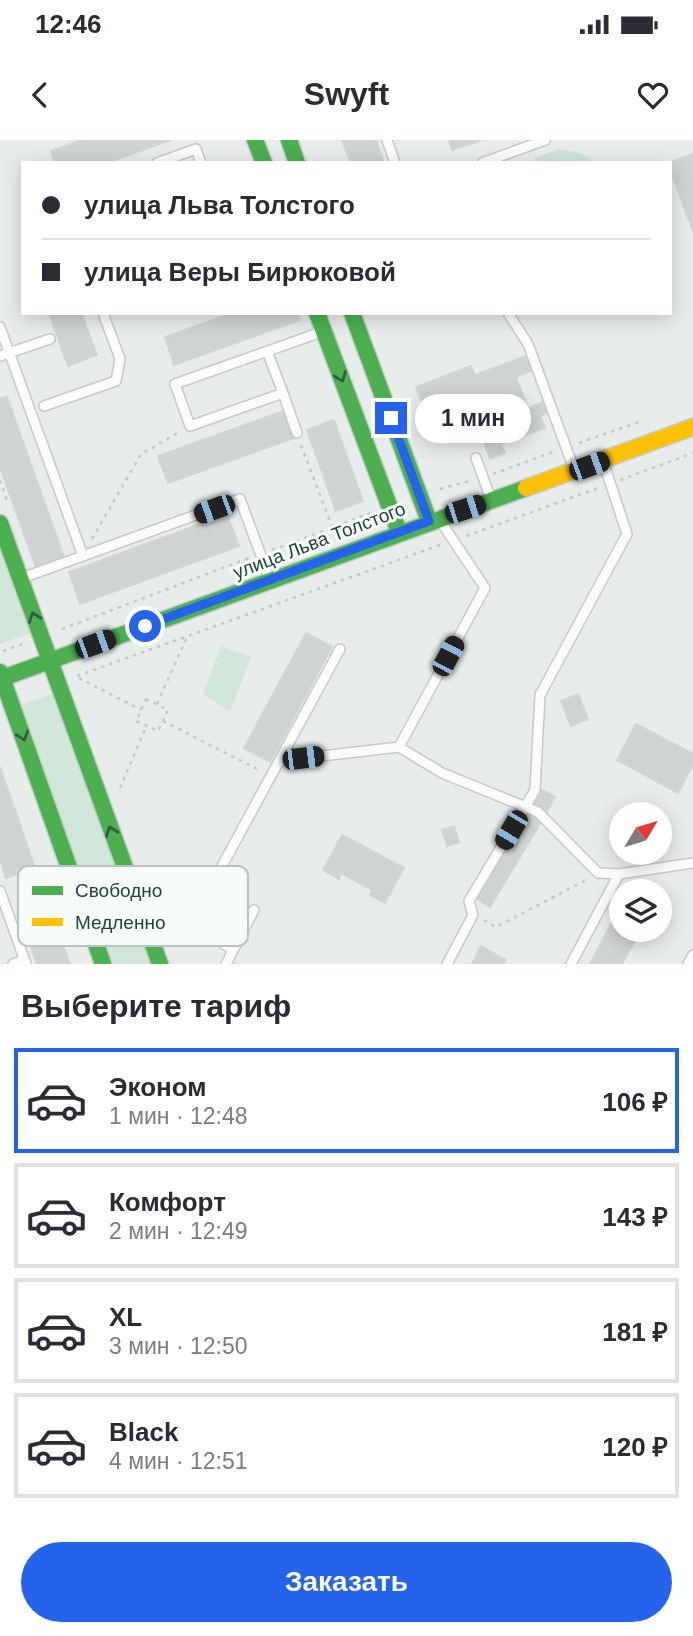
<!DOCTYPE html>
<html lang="ru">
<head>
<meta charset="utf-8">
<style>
  :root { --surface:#fff; --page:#f7f7f7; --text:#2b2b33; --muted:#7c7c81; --line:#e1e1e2; --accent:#2563eb }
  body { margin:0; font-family:Arial,sans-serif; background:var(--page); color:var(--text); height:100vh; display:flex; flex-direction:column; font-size:26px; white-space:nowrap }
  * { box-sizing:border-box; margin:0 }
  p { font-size:23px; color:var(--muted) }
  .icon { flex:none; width:38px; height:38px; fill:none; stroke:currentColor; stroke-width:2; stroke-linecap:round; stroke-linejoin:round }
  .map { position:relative; height:824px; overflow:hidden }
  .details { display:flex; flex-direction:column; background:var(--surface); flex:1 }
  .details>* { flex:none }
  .top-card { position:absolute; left:21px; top:21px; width:651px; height:154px; border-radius:0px; box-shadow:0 4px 18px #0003; display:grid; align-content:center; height:154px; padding:0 21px; background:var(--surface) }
  .needle { width:46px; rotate:52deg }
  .buttons { position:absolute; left:609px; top:662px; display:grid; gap:14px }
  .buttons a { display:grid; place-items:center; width:63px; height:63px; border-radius:50%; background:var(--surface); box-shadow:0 4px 18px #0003; font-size:35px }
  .end { position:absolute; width:32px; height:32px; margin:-16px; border:9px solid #2563eb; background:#fff; box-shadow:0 0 0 4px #fff }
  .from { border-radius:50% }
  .bubble { position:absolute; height:49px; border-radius:24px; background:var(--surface); box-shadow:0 4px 18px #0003; font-size:23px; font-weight:800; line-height:49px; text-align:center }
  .car { position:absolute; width:21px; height:42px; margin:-21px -10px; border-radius:9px; box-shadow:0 0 5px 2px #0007; background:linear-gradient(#222 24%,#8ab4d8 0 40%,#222 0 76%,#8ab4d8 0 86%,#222 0) }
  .top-card b { display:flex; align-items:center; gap:24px; height:66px; font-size:26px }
  .top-card b+b { border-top:2px solid var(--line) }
  .top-card i { width:18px; height:18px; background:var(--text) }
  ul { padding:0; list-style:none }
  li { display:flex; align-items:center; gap:21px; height:105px; margin:0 14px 10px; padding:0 7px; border:4px solid var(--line); border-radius:0px }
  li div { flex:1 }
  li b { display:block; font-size:26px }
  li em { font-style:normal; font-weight:800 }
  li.active { border-color:var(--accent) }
  li>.icon { width:63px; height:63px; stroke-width:1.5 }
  h2 { padding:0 21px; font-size:32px; line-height:84px }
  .primary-button { display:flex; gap:14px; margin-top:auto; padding:14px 21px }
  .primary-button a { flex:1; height:80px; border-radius:42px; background:var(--accent); color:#fff; font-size:28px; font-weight:800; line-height:80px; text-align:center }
  .status { display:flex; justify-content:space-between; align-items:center; height:49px; padding:0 35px; background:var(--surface); direction:ltr }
  .status svg { height:19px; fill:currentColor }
  header { display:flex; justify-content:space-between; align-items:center; height:91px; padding:0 21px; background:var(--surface); font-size:32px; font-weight:800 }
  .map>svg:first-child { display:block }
  .green { fill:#d1e6d8 }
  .building { fill:#cfd4d2; stroke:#d1d6d4; stroke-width:2 }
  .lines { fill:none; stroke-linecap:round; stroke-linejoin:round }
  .lane-casing { stroke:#c5cac8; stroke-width:12 }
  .fast-casing { stroke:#c3cbc8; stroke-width:19 }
  .slow-casing { stroke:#c3cbc8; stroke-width:19 }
  .path { stroke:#c3ccca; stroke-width:2.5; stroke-dasharray:3.5 5; stroke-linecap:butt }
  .lane { stroke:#fcfcfc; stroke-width:9 }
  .fast { stroke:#4caf50; stroke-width:16 }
  .slow { stroke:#ffc107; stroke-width:16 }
  .oneway { stroke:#2e5d40 }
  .route { stroke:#2563eb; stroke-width:9 }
  .labels { text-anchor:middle; stroke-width:6; stroke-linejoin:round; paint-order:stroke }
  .street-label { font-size:19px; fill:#24423a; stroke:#f7fbf9 }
  .key { fill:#f7fbf9; stroke:#b8c4c0; stroke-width:2 }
  .key-label { font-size:19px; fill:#24423a }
</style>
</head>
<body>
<div class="status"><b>12:46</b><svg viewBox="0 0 49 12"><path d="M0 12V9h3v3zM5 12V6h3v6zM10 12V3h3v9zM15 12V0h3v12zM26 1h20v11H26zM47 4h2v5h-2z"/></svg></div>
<header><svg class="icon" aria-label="back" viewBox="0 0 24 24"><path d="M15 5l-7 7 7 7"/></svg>Swyft<svg class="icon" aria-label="heart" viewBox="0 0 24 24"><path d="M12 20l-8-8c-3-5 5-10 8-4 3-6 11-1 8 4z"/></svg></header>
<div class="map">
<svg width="693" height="824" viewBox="0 0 693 824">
  <rect width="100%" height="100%" fill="#e8edeb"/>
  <!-- green -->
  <path class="green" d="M559,9l23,4 14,10h-64l5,-6z
    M0,400l33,92 -33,12z
    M221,506l30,11 -21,55 -27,-18z
    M54,553l96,271h-37l-92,-259z"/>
  <!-- building -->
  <path class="building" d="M82,0h88l-63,23h-52l-4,-12z
    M342,0h34l8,23h-33z
    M449,0h32l-29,10z
    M693,13v79l-25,-69z
    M49,173h32l16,42 -29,11z
    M232,173h65l3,7 -126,45 -9,-28z
    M526,216l5,15 -15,6 12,31 18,-7 4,11 -10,4 5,12 -44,16 4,9 -15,6 -9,-26 -22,8 -9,-23 -19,8 -15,-39 55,-21 4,9z
    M7,257l57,160 -28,10 -36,-99v-69z
    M283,271l11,27 -126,45 -10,-27z
    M334,280l29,81 -27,10 -29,-81z
    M227,374l12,32 -159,58 -11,-32z
    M306,493l26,14 -62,115 -26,-14z
    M578,554l10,25 -17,7 -10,-25z
    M636,584l57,30v10l-15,29 -61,-33z
    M0,627l35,101 -29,10 -6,-19z
    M542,650l13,7 -9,16 -13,-7z
    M528,674l13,8 -51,85 -13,-8z
    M454,686l5,16 -12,4 -5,-16z
    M342,695l62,33 -19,35 -15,-8 2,-5 -31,-17 -2,6 -16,-9z
    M48,764l22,60h-33l-18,-50z
    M621,765v24h20l-19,35h-32z
    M481,806l25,14 -2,4h-32z"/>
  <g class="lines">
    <!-- lane casing -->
    <g class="lane-casing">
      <path id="lane" d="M387,0l8,23
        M157,23l39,-14 5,14
        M482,23l63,-23
        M508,173l20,31 46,125
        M0,187l83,229
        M267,211l16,42 -93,33 -15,-42 135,-48 12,-5
        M0,216l50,-17
        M283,253l14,40
        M44,266l72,-25 4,-22 -17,-46
        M476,318l15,41
        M22,438l218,-79 29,78
        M399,607l86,-159 -44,-66
        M279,621l120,-14 43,26 96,39 60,61 21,1
        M0,751l26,73
        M191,783l42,27
        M153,799l38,-16 149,-274
        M13,824l11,-4
        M226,824l28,-54
        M447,824l26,-49 -4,-14 66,-111 5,-95 87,-161 -24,-73
        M571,824l48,-90 74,-11
        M688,824l5,-9"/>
    </g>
    <!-- fast casing -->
    <g class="fast-casing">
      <path id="fast" d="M255,0l9,23
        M289,0l8,23
        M317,173l82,219
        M352,173l77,208
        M0,383l160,441
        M0,532l103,292
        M0,539l526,-191"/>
    </g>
    <!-- slow casing -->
    <g class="slow-casing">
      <path id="slow" d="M526,348l167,-61"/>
    </g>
    <!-- path -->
    <path class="path" d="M579,303l63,-22
      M301,305l31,82
      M493,334l60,-22
      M0,340l8,23
      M620,340l73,-27
      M440,349l30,-8
      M466,396l132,-48
      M92,399l49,-85 40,-23
      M272,410l99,-37
      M62,489l187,-71
      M3,511l20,-7
      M77,536l363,-131
      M79,538l62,32
      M146,559l22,11 -10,21 -22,-10z
      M157,564l30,-67
      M163,581l96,49
      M120,648l26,-61
      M484,780l12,7 90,-47"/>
    <!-- lane -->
    <use href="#lane" class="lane"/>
    <!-- fast -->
    <use href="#fast" class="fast"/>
    <!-- slow -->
    <use href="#slow" class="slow"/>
  </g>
  <!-- one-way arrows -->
  <defs><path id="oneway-chevron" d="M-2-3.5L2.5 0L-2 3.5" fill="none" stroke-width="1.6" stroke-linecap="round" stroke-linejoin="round" transform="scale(1.75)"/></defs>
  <g class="oneway">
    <use href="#oneway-chevron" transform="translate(341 237) rotate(69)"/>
    <use href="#oneway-chevron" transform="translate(34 477) rotate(-110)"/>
    <use href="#oneway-chevron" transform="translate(23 596) rotate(71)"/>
    <use href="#oneway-chevron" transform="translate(111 691) rotate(-110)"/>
  </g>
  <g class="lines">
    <!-- route -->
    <path class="route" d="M145,486l284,-105 -38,-103"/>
  </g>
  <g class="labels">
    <!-- street labels -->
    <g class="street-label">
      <text transform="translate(319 400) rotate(-21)" y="7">улица Льва Толстого</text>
    </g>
  </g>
  <!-- legend -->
  <rect x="18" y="726" width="230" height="80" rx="10" class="key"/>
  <rect x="32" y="746" width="31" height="9" fill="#4caf50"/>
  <rect x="32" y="778" width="31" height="8" fill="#ffc107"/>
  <g class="key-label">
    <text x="75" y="757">Свободно</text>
    <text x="75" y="789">Медленно</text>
  </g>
</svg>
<div class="buttons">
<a><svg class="needle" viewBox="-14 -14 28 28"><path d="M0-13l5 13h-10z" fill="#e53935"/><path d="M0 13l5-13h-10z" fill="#7c7c81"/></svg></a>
<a><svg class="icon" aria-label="layers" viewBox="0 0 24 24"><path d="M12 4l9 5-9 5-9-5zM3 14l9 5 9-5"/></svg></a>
</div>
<i class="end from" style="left:145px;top:486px"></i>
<i class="end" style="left:391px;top:278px"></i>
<div class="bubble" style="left:415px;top:254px;width:116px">1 мин</div>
<i class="car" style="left:589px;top:326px;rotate:70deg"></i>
<i class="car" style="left:214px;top:369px;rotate:250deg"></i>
<i class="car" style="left:465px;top:369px;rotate:72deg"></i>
<i class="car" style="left:95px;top:504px;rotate:70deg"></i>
<i class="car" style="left:448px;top:516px;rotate:28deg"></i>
<i class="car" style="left:303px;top:618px;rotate:83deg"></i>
<i class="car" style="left:511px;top:690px;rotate:211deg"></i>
<div class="top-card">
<b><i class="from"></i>улица Льва Толстого</b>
<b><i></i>улица Веры Бирюковой</b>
</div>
</div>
<section class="details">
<h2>Выберите тариф</h2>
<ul>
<li class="active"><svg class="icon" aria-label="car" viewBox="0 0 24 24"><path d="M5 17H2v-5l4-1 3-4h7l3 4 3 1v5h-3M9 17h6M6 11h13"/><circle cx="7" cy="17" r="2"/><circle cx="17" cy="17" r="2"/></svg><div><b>Эконом</b><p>1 мин · 12:48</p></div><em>106 ₽</em></li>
<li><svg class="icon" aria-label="car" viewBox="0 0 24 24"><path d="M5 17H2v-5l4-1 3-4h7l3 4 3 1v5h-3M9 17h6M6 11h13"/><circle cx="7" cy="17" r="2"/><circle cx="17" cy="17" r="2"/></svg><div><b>Комфорт</b><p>2 мин · 12:49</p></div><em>143 ₽</em></li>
<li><svg class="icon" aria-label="car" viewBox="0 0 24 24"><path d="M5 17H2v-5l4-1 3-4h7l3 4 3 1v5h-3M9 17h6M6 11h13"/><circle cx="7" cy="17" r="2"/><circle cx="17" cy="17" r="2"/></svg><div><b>XL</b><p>3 мин · 12:50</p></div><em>181 ₽</em></li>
<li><svg class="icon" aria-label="car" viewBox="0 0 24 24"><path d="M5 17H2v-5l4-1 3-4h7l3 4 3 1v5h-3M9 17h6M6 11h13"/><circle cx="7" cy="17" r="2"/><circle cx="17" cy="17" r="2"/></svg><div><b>Black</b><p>4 мин · 12:51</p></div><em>120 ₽</em></li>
</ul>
<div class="primary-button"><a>Заказать</a></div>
</section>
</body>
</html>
